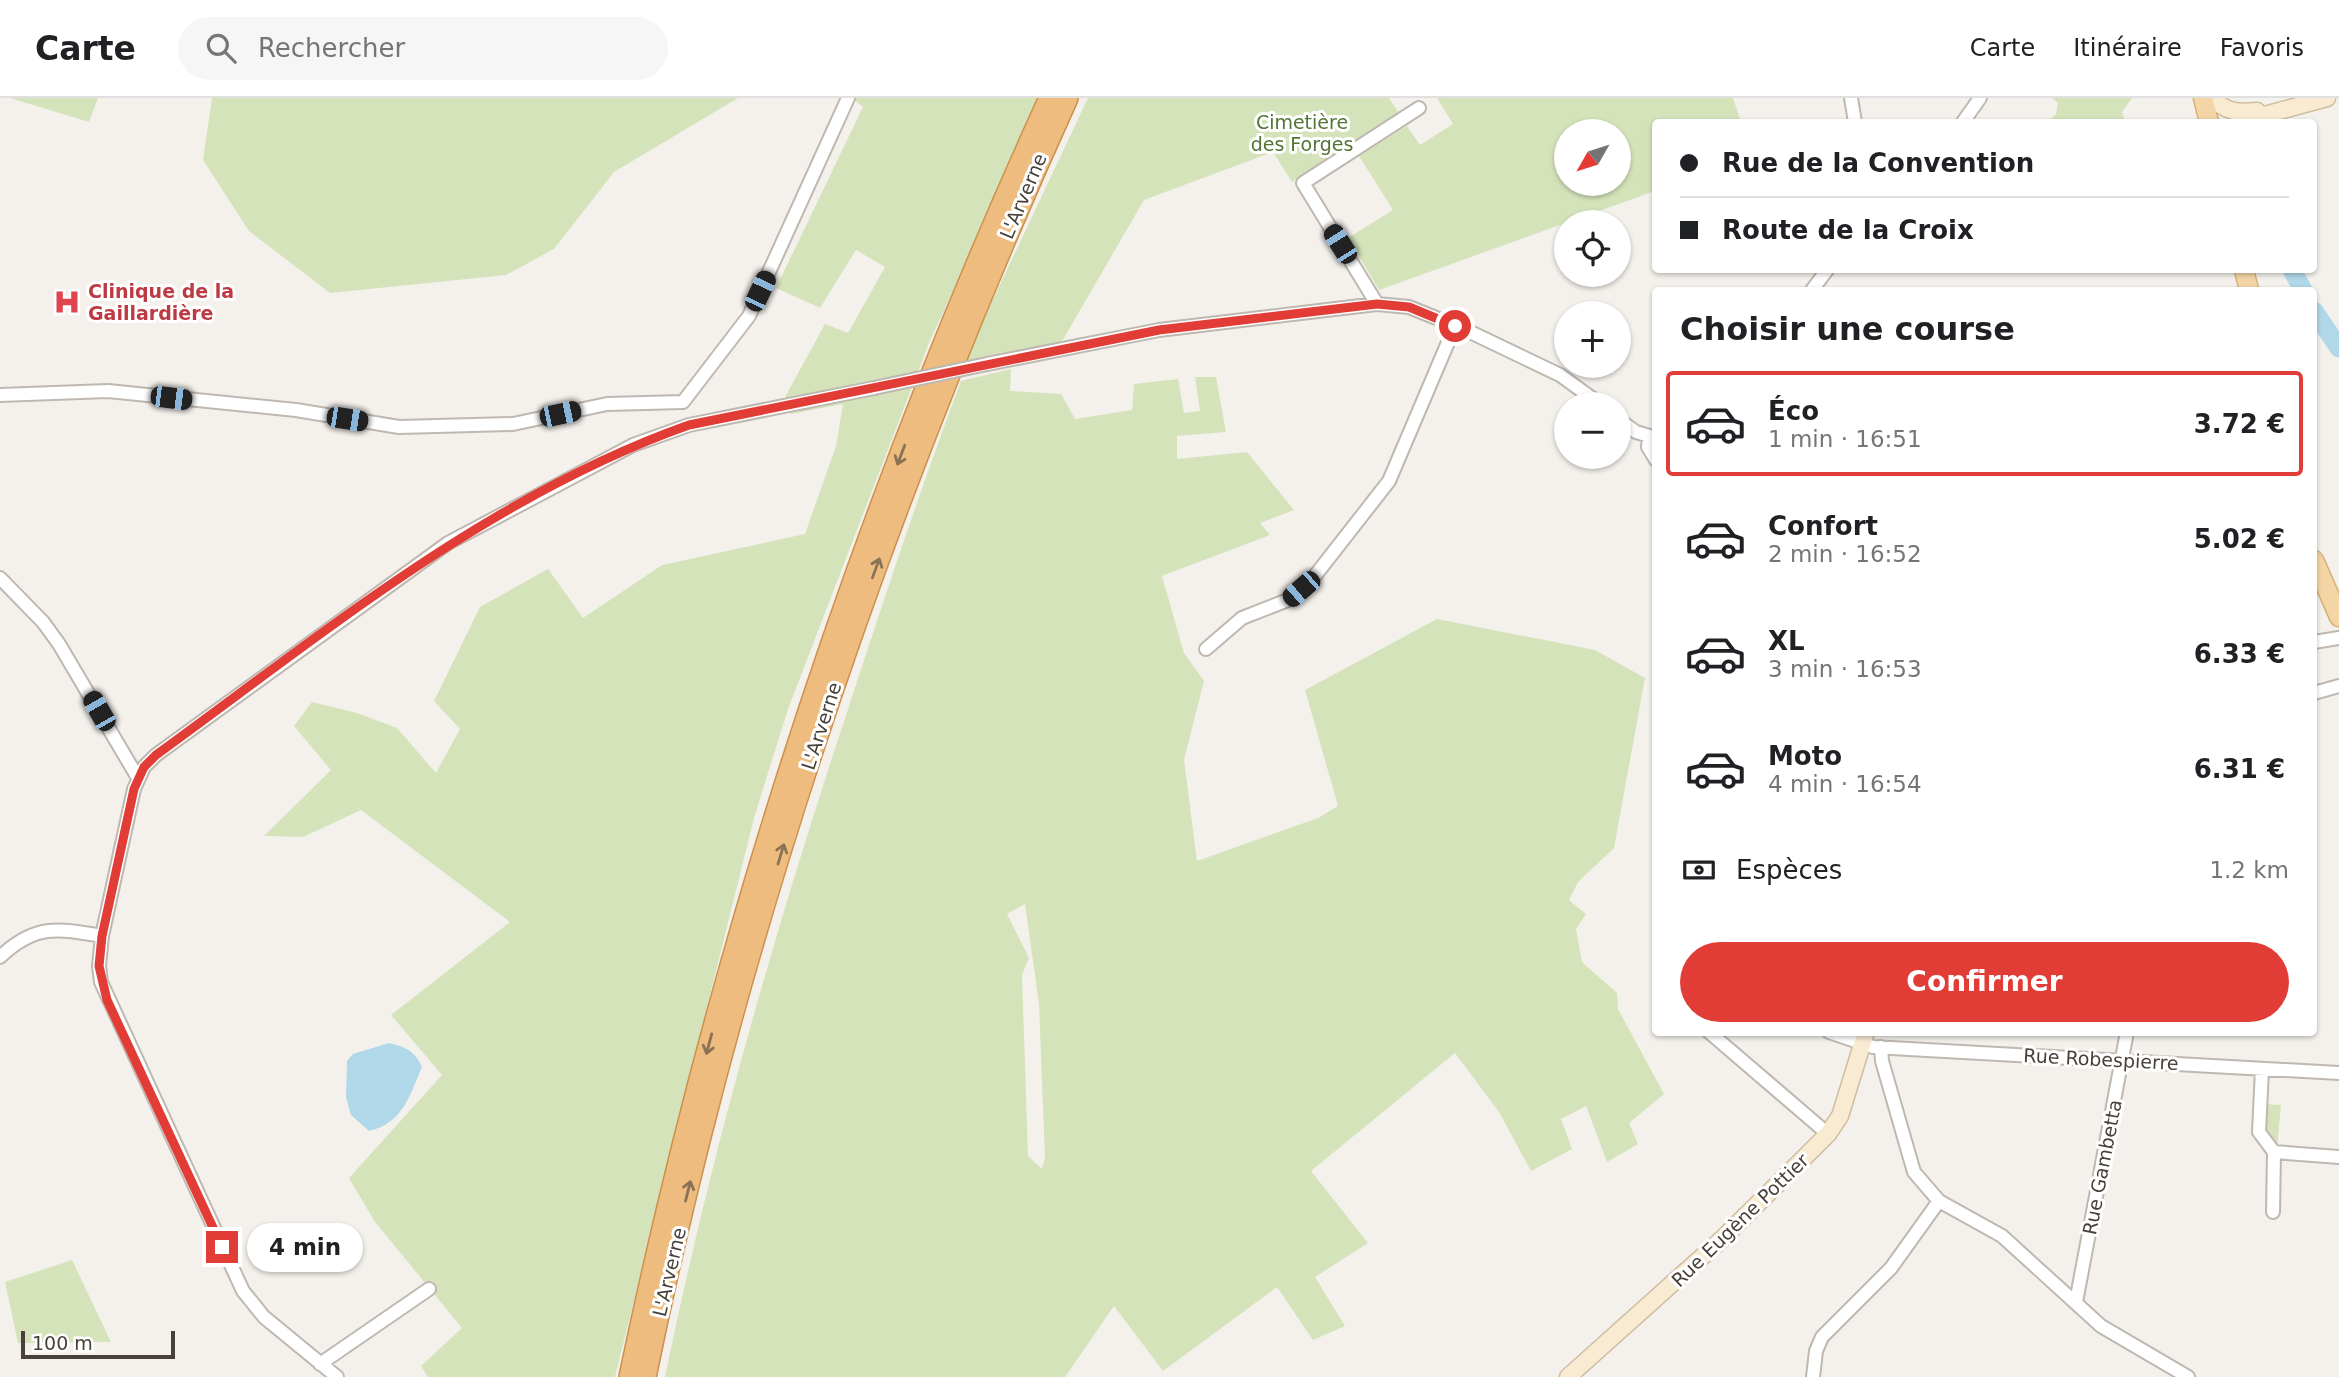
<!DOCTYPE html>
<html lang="fr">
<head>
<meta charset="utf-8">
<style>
  :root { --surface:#fff; --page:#f6f6f6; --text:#202124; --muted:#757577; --line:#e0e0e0; --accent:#e13d36 }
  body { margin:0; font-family:"DejaVu Sans",sans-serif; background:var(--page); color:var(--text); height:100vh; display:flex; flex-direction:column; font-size:26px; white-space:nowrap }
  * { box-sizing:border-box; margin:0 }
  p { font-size:23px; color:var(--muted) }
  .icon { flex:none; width:38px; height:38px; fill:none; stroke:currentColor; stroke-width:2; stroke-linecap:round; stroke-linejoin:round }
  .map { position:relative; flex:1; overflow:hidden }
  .side { position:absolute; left:1652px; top:189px; width:665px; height:749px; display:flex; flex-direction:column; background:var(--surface); border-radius:7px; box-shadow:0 2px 5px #0004 }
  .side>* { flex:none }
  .guide { position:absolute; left:1652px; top:21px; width:665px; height:154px; border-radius:7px; box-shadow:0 2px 5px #0004; display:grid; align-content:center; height:154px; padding:0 28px; background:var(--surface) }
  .needle { width:46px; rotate:231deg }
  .tools { position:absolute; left:1554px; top:21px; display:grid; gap:14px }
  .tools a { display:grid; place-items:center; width:77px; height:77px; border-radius:50%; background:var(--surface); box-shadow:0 2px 5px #0004; font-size:35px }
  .scale { position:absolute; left:21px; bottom:18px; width:154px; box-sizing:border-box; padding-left:7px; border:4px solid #48413a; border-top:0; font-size:19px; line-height:24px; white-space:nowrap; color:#48413a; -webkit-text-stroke:5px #fff; paint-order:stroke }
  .end { position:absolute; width:32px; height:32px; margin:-16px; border:9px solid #e13d36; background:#fff; box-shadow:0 0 0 4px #fff }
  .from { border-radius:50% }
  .bubble { position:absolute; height:49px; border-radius:24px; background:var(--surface); box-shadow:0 2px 5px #0004; font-size:23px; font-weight:600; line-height:49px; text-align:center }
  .car { position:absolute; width:21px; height:42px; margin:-21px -10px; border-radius:9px; box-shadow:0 0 5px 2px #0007; background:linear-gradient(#222 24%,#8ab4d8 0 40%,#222 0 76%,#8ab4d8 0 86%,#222 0) }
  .guide b { display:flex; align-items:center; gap:24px; height:66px; font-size:26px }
  .guide b+b { border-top:2px solid var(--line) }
  .guide i { width:18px; height:18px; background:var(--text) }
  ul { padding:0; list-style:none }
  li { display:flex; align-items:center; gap:21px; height:105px; margin:0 14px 10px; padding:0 14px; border:4px solid transparent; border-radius:7px }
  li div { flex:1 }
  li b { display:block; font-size:26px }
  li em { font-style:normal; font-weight:600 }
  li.selected { border-color:var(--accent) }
  li>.icon { width:63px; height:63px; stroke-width:1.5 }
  h2 { padding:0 28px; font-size:32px; line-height:84px }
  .pay { display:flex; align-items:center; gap:18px; height:77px; padding:0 28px; font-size:26px }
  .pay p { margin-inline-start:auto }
  .button { display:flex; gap:14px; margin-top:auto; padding:14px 28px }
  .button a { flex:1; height:80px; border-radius:42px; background:var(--accent); color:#fff; font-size:28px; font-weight:600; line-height:80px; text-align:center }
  header { display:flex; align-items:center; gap:42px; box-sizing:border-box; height:98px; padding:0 35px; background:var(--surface); border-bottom:2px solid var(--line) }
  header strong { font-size:33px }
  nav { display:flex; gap:38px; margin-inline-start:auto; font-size:24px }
  .search { width:490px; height:63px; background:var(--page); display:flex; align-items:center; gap:18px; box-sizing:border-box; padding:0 24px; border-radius:38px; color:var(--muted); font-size:26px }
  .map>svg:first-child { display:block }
  .green { fill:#d5e3ba; fill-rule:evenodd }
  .water { fill:#b0d8e9 }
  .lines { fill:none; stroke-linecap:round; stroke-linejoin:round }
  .river { stroke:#b0d8e9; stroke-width:19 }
  .street-casing { stroke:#bfb8b0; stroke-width:16 }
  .secondary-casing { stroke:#cebda1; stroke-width:19 }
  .primary-casing { stroke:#d7b078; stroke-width:21 }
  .highway-casing { stroke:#cc904e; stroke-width:24 }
  .street { stroke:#fff; stroke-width:12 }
  .secondary { stroke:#f9ebd2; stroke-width:16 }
  .primary { stroke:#f3d5a6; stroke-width:18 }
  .highway { stroke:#edbc7e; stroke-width:21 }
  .street-bridge-casing { stroke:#bfb8b0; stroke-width:16; stroke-linecap:butt }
  .street-bridge { stroke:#fff; stroke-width:12 }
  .oneway { stroke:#8a7255 }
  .route { stroke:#e13d36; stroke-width:9 }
  .labels { text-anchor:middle; stroke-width:6; stroke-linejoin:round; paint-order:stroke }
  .park-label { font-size:19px; fill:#537434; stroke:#fff }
  .street-label { font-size:19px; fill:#48413a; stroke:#fff }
  .health-label { font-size:19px; font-weight:bold; fill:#be3a42; stroke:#fff; text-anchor:start }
</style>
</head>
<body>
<header>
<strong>Carte</strong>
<div class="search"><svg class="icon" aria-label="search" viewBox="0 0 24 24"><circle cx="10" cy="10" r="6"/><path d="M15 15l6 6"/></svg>Rechercher</div>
<nav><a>Carte</a><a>Itinéraire</a><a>Favoris</a></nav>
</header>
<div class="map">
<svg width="2339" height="1279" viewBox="0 0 2339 1279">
  <rect width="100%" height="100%" fill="#f4f1ec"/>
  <!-- green -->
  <path class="green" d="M10,0h88l-9,24z
    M212,0h526l-124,74 -60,77 -48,26 -176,18 -81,-62 -46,-71z
    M852,0h189l-112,245 -141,366 -34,109 -139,559h-187l-7,-11 41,-38 -87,-106 -26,-44 93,-103 -51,-60 119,-93 -149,-112 -58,27 -39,-1 67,-66 -37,-44 18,-24 45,11 40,15 39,45 24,-44 -26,-28 46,-94 68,-38 35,49 79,-53 143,-31 31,-88 7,-42 -52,10 -6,-17 40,-73 23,9 37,-66 -29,-17 -36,58 -44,-20 87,-181z
    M1088,0h301l10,15 -107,69 -19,-30 -129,48 -83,143 -97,18z
    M1437,0h296l8,24h-85l-1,69 -276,99 -31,-52 45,-28 -34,-54 48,-30 13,19 33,-21zM1566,33h53v53h-53z
    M2052,0h80l-10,14 3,10h-78l9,-8 2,-11z
    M1011,271l-1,22 51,3 14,25 57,-9 2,-26 44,-5 6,34 16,-2 -5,-34h21l10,55 -49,4v23l70,-7 47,58 -34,13 10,12 -108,41 22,77 20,28 -20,79 13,101 121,-43 20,-12 -33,-116 132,-71 158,31 50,28 -31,170 -36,34 -9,18 17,14 -10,15 6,33 35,31 1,16 46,85 -35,29 9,21 -31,18 -21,-56 -25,13 11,30 -41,22 -32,-59 -44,-59 -144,118 57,72 -53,34 30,49 -32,14 -36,-53 -114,84 -49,-65 -49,71h-400c47,-230 112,-454 186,-677 35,-107 70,-213 110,-319zM1025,806l14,100 6,154 -3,11 -14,-13 -6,-181 7,-17 -22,-44z
    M2263,1006l18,1 -4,43 -15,-15z
    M72,1162l39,82 -93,1 -13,-61z"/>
  <!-- water -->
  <path class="water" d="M389,945c17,4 26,8 33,24 -13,30 -19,56 -53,64l-18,-16 -5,-18 1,-36 6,-7z"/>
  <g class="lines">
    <!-- river -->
    <path class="river" d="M2292,172l11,20
      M2314,213l25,37"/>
    <!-- street casing -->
    <g class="street-casing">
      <path id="street" d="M1851,0l4,24
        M1963,24l17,-24
        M1812,192l15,-20
        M1377,206l-74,-121 116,-75
        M987,266l172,-34 218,-26 32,3 57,23 94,45 40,29
        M0,297l108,-4 188,19 103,17 114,-3 94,-20 76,-2
        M683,304l66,-86 99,-218
        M1619,322l17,12 20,6
        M1649,339l-1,10 8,13
        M0,480l43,44 16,22 79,134
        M2314,544l25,-4
        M1206,551l36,-31 46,-18 26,-23 75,-96 66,-155
        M2314,595l25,-7
        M0,859c35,-33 57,-29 102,-21
        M1709,934l119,102
        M1829,934l44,15 466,26
        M1881,949l1,14 32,111 25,29 63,35 99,90 87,51
        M2262,971l-3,63 15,20 65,5
        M2273,1114l1,-60
        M2076,1204l51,-270
        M320,1266l109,-75
        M337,1279l-73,-60 -21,-26 -142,-309 -2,-16 3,-30 32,-147 10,-22 12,-12 292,-212 185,-98 56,-20 185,-37
        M1813,1279l3,-26 6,-14 69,-69 48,-67"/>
    </g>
    <!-- secondary casing -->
    <g class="secondary-casing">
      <path id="secondary" d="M2213,0c12,14 25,15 44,13
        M2239,24l88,-24
        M1568,1279l155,-139 105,-104 12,-18 26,-84"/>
    </g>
    <!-- primary casing -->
    <g class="primary-casing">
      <path id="primary" d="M2203,0l6,24
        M2244,172l5,20
        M2314,462l25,57"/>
    </g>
    <!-- highway casing -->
    <g class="highway-casing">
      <path id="highway" d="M630,1279c92,-440 233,-870 420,-1279
        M645,1279c90,-440 237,-870 422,-1279"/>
    </g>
    <!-- street -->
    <use href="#street" class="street"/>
    <!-- secondary -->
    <use href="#secondary" class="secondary"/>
    <!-- primary -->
    <use href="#primary" class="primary"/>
    <!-- highway -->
    <use href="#highway" class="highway"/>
    <!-- street-bridge casing -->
    <g class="street-bridge-casing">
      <path id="street-bridge" d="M874,290l113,-24"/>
    </g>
    <!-- street-bridge -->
    <use href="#street-bridge" class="street-bridge"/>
  </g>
  <!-- one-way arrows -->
  <defs><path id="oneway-shaft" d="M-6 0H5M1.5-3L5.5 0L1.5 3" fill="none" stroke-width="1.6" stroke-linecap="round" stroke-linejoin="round" transform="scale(1.75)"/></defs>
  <g class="oneway">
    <use href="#oneway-shaft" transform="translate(901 357) rotate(111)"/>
    <use href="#oneway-shaft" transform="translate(876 470) rotate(-70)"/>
    <use href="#oneway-shaft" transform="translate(781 756) rotate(-73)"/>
    <use href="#oneway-shaft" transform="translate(709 946) rotate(105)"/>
    <use href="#oneway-shaft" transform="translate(688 1093) rotate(-76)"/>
  </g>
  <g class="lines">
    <!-- route -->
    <path class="route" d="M222,1149l-115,-247 -8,-34 3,-30 32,-147 10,-22 12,-12c169,-123 335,-260 533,-330l470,-95 218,-26 32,3 46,19"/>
  </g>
  <!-- icons -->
  <defs>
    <g id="hospital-bare" transform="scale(2.1)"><path d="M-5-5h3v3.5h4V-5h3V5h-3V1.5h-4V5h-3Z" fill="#e0444e" stroke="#fff" stroke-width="2.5" paint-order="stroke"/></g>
  </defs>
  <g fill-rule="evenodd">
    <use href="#hospital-bare" x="67" y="204"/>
  </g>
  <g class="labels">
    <!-- park labels -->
    <g class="park-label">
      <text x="1302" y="31">Cimetière<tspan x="1302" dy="22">des Forges</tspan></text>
    </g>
    <!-- street labels -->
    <g class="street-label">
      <text transform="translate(1023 98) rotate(-67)" y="7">L'Arverne</text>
      <text transform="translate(821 628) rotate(-72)" y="7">L'Arverne</text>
      <text transform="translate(2101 961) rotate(3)" y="7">Rue Robespierre</text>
      <text transform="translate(2102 1069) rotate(-79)" y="7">Rue Gambetta</text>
      <text transform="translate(1740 1122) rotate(-44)" y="7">Rue Eugène Pottier</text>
      <text transform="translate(669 1174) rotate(-77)" y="7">L'Arverne</text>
    </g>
    <!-- health labels -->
    <g class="health-label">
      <text x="88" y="200">Clinique de la<tspan x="88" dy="22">Gaillardière</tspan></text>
    </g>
  </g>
</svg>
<div class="tools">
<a><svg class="needle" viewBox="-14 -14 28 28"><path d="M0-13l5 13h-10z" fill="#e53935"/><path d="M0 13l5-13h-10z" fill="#757577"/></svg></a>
<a><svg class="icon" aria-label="locate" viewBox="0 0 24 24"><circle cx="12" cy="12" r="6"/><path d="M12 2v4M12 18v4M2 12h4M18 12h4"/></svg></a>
<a>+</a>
<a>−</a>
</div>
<div class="scale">100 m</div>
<i class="end from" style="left:1455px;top:228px"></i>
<i class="end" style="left:222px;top:1149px"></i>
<div class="bubble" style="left:247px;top:1125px;width:116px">4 min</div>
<i class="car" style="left:1340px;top:146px;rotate:328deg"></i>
<i class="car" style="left:760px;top:193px;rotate:25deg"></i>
<i class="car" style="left:171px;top:300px;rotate:97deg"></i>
<i class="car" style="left:560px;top:316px;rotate:78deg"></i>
<i class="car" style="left:347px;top:321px;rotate:99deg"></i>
<i class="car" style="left:1301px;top:491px;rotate:229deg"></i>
<i class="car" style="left:99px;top:613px;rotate:330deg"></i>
<div class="guide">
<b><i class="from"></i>Rue de la Convention</b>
<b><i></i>Route de la Croix</b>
</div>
<section class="side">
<h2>Choisir une course</h2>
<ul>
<li class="selected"><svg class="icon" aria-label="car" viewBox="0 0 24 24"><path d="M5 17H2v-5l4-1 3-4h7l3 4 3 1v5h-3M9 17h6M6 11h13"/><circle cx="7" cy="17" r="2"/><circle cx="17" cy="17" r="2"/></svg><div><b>Éco</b><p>1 min · 16:51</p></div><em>3.72 €</em></li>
<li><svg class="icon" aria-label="car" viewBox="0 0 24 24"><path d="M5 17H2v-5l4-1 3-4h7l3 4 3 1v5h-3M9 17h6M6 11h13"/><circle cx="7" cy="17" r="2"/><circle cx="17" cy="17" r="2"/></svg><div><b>Confort</b><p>2 min · 16:52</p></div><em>5.02 €</em></li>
<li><svg class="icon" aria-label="car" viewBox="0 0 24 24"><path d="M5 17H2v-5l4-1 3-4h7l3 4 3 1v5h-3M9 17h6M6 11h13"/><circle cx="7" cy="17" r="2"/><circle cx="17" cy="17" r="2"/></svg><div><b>XL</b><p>3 min · 16:53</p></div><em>6.33 €</em></li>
<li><svg class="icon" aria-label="car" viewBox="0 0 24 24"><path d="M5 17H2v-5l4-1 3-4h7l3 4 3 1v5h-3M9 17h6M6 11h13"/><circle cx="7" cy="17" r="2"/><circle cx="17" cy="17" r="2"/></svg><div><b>Moto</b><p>4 min · 16:54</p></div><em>6.31 €</em></li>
</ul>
<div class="pay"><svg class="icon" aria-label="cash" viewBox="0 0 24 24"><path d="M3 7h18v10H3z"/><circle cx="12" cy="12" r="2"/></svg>Espèces<p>1.2 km</p></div>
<div class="button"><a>Confirmer</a></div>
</section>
</div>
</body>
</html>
